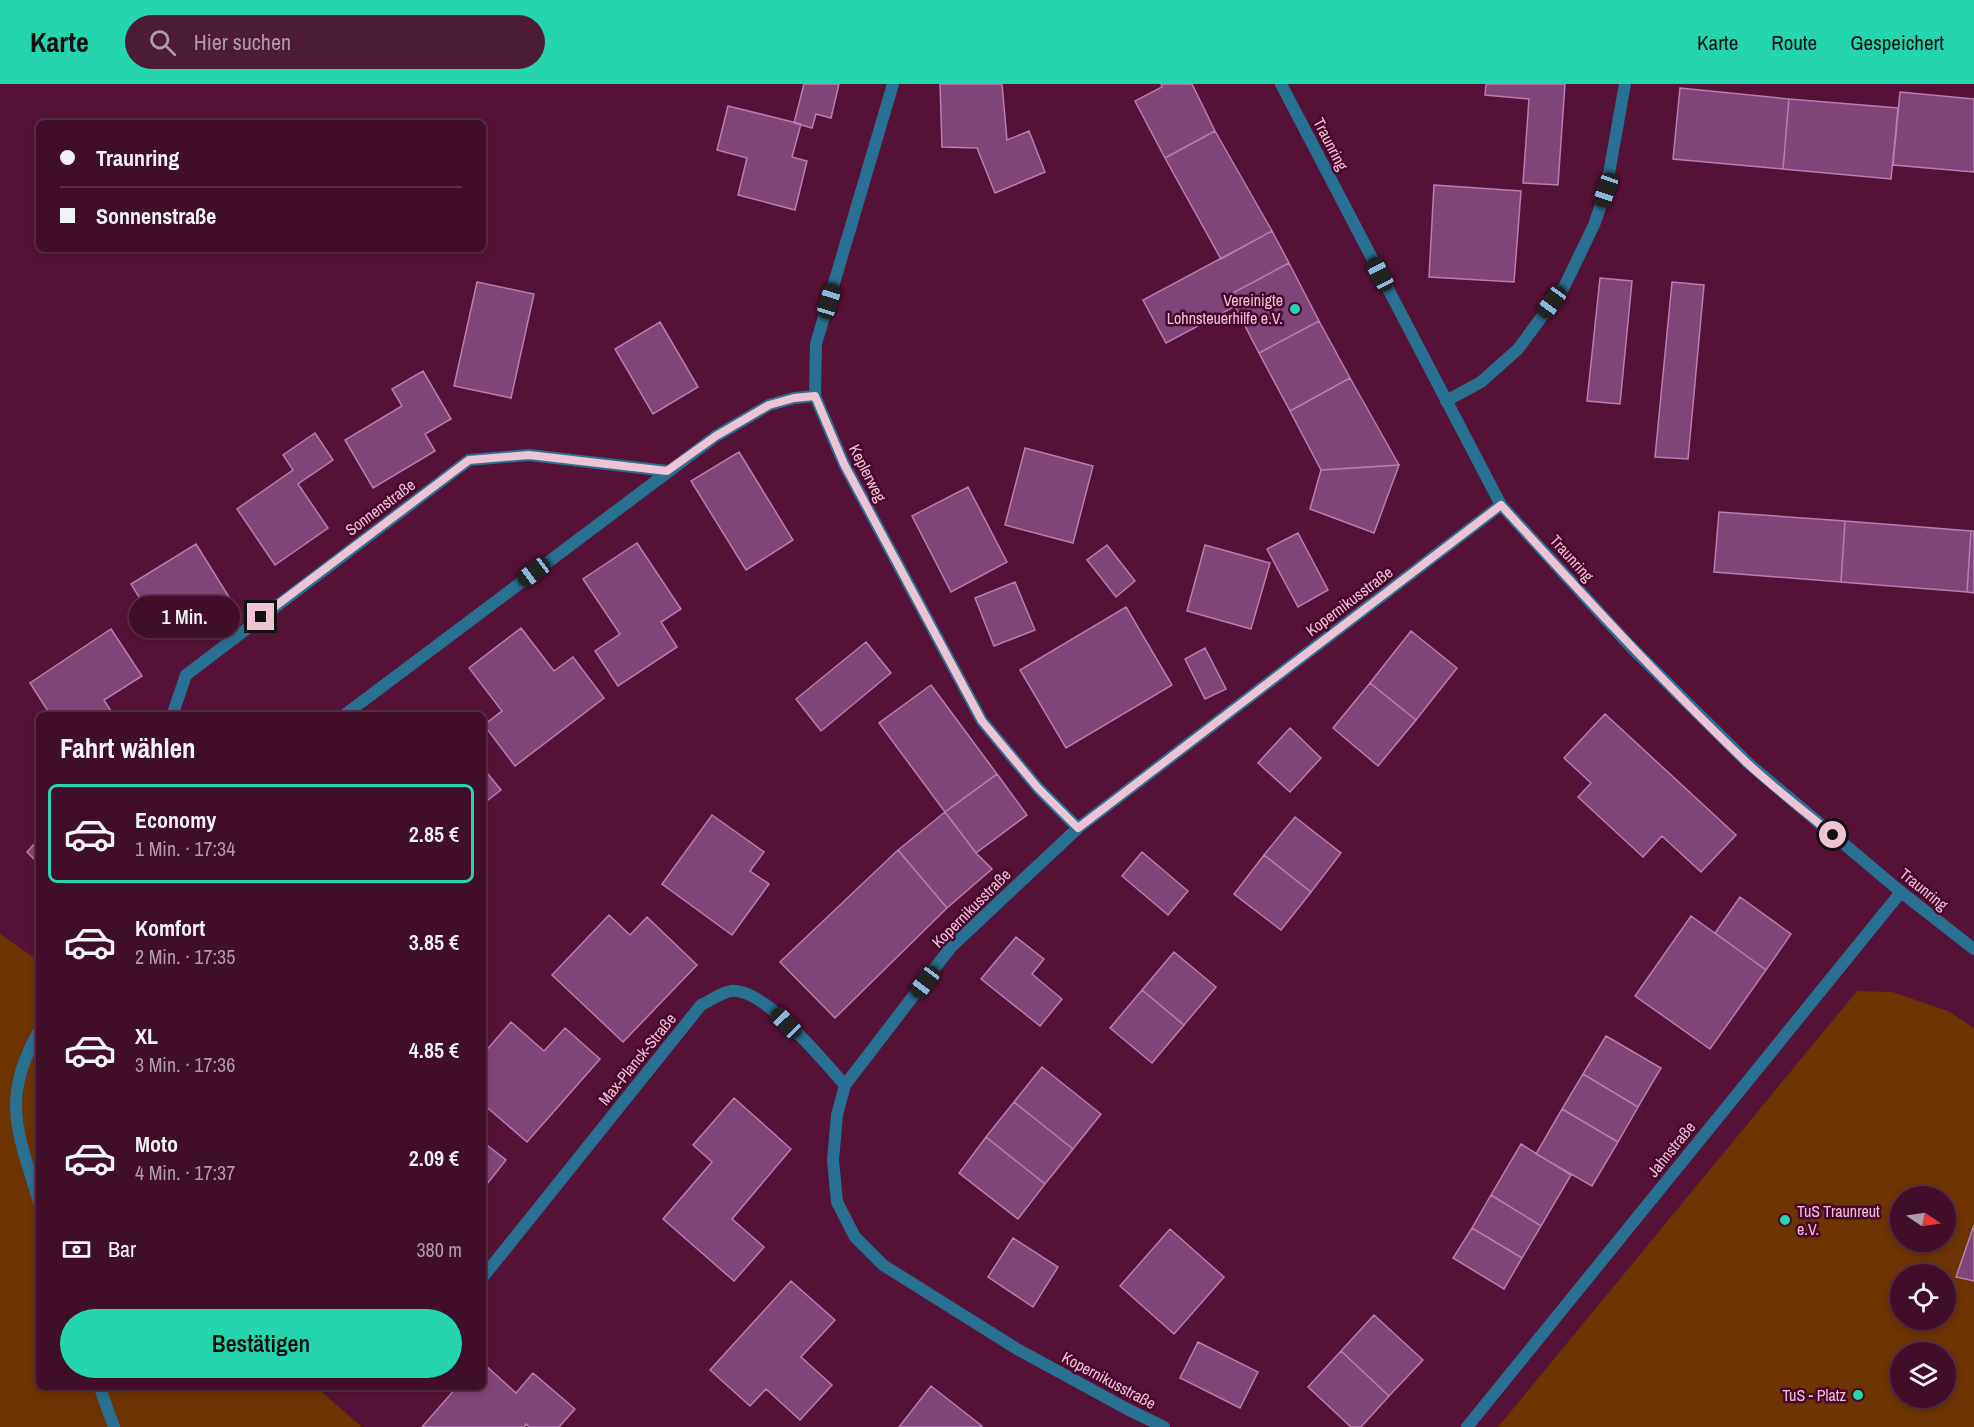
<!DOCTYPE html>
<html lang="de">
<head>
<meta charset="utf-8">
<style>
  :root { --surface:#400e28; --page:#4b1c34; --text:#f1f3f6; --muted:#ae9ca8; --line:#592e45; --accent:#25d5ae }
  body { margin:0; font-family:"Archivo Narrow",sans-serif; background:var(--page); color:var(--text); height:100vh; display:flex; flex-direction:column; font-size:22px; white-space:nowrap }
  * { box-sizing:border-box; margin:0 }
  p { font-size:20px; color:var(--muted) }
  .icon { flex:none; width:33px; height:33px; fill:none; stroke:currentColor; stroke-width:2; stroke-linecap:round; stroke-linejoin:round }
  .map { position:relative; flex:1; overflow:hidden }
  .drawer { position:absolute; left:36px; top:628px; width:450px; height:678px; display:flex; flex-direction:column; background:var(--surface); border-radius:9px; box-shadow:0 3px 9px #0003,0 0 0 2px var(--line) }
  .drawer>* { flex:none }
  .top-card { position:absolute; left:36px; top:36px; width:450px; height:132px; border-radius:9px; box-shadow:0 3px 9px #0003,0 0 0 2px var(--line); display:grid; align-content:center; height:132px; padding:0 24px; background:var(--surface) }
  .needle { width:39px; rotate:103deg }
  .buttons { position:absolute; left:1890px; top:1102px; display:grid; gap:12px }
  .buttons a { display:grid; place-items:center; width:66px; height:66px; border-radius:50%; background:var(--surface); box-shadow:0 3px 9px #0003,0 0 0 2px var(--line); font-size:30px }
  .end { position:absolute; width:27px; height:27px; margin:-14px; border:8px solid #eec4d4; background:#111; box-shadow:0 0 0 3px #111 }
  .from { border-radius:50% }
  .bubble { position:absolute; height:42px; border-radius:21px; background:var(--surface); box-shadow:0 3px 9px #0003,0 0 0 2px var(--line); font-size:20px; font-weight:600; line-height:42px; text-align:center }
  .car { position:absolute; width:18px; height:36px; margin:-18px -9px; border-radius:8px; box-shadow:0 0 4px 2px #0007; background:linear-gradient(#222 24%,#8ab4d8 0 40%,#222 0 76%,#8ab4d8 0 86%,#222 0) }
  .top-card b { display:flex; align-items:center; gap:21px; height:57px; font-size:22px }
  .top-card b+b { border-top:2px solid var(--line) }
  .top-card i { width:15px; height:15px; background:var(--text) }
  ul { padding:0; list-style:none }
  li { display:flex; align-items:center; gap:18px; height:99px; margin:0 12px 9px; padding:0 12px; border:3px solid transparent; border-radius:9px }
  li div { flex:1 }
  li b { display:block; font-size:22px }
  li em { font-style:normal; font-weight:600 }
  li.active { border-color:var(--accent) }
  li>.icon { width:54px; height:54px; stroke-width:1.5 }
  h2 { padding:0 24px; font-size:27px; line-height:72px }
  .pay { display:flex; align-items:center; gap:15px; height:66px; padding:0 24px; font-size:22px }
  .pay p { margin-inline-start:auto }
  .button { display:flex; gap:12px; margin-top:auto; padding:12px 24px }
  .button a { flex:1; height:69px; border-radius:36px; background:var(--accent); color:#111; font-size:24px; font-weight:600; line-height:69px; text-align:center }
  header { display:flex; align-items:center; gap:36px; box-sizing:border-box; height:84px; padding:0 30px; background:var(--accent); color:#111 }
  header strong { font-size:28px }
  nav { display:flex; gap:33px; margin-inline-start:auto; font-size:21px }
  .search { width:420px; height:54px; background:var(--page); display:flex; align-items:center; gap:15px; box-sizing:border-box; padding:0 21px; border-radius:33px; color:var(--muted); font-size:22px }
  .map>svg:first-child { display:block }
  .green { fill:#6d3300; fill-rule:evenodd }
  .building { fill:#7f4577; stroke:#bb7cb1; stroke-width:1.5 }
  .lines { fill:none; stroke-linecap:round; stroke-linejoin:round }
  .service { stroke:#297193; stroke-width:12 }
  .minor { stroke:#297193; stroke-width:12 }
  .tertiary { stroke:#297193; stroke-width:12 }
  .route { stroke:#eec4d4; stroke-width:8 }
  .poi-dot { fill:#25d5ae; stroke:#4a052c; stroke-width:2 }
  .labels { text-anchor:middle; stroke-width:5; stroke-linejoin:round; paint-order:stroke }
  .street-label { font-size:16px; fill:#eec4d4; stroke:#4a052c }
  .poi-label { font-size:16px; fill:#eec4d4; stroke:#4a052c; text-anchor:end }
</style>
</head>
<body>
<header>
<strong>Karte</strong>
<div class="search"><svg class="icon" aria-label="search" viewBox="0 0 24 24"><circle cx="10" cy="10" r="6"/><path d="M15 15l6 6"/></svg>Hier suchen</div>
<nav><a>Karte</a><a>Route</a><a>Gespeichert</a></nav>
</header>
<div class="map">
<svg width="1974" height="1343" viewBox="0 0 1974 1343">
  <rect width="100%" height="100%" fill="#561236"/>
  <!-- green -->
  <path class="green" d="M0,850l39,27v427h278l45,39h-362z
    M1857,907l35,1 56,19 26,17v399h-476zM1900,1113h46v45h-46zM1900,1191h46v45h-46zM1900,1269h46v45h-46z"/>
  <!-- building -->
  <path class="building" d="M804,0h35l-8,34 -15,-4 -4,14 -18,-5z
    M940,0h62l5,56 22,-9 16,41 -50,21 -18,-45 -35,-1z
    M1161,0h31l23,47 -50,27 -30,-57 27,-14z
    M1486,0h79l-7,101 -35,-2 6,-84 -44,-4z
    M1680,4l109,11 -6,70 -110,-10z
    M1900,8l74,7v73l-81,-7z
    M1789,15l109,9 -7,71 -108,-10z
    M728,22l73,18 -9,33 15,4 -12,49 -57,-15 9,-37 -30,-8z
    M1215,47l57,100 -51,28 -56,-101z
    M1434,101l87,6 -7,91 -85,-5z
    M1272,147l17,32 -60,32 5,12 -68,36 -23,-43z
    M1289,179l30,58 -60,32 -30,-58z
    M1600,194l32,3 -12,123 -33,-3z
    M477,198l57,12 -23,104 -57,-12z
    M1672,198l32,3 -16,174 -33,-2z
    M1319,237l31,57 -60,33 -31,-58z
    M660,238l38,65 -45,27 -38,-65z
    M423,287l28,48 -26,15 10,17 -62,37 -28,-48 57,-34 -10,-17z
    M1350,294l49,87 -78,5 -31,-59z
    M315,349l18,27 -35,24 30,44 -53,37 -38,-56 56,-39 -10,-15z
    M1025,364l68,18 -20,77 -68,-18z
    M739,368l54,88 -47,30 -55,-89z
    M1399,381l-25,68 -64,-24 11,-39z
    M968,403l39,75 -56,30 -39,-76z
    M1719,428l126,9 -4,61 -127,-10z
    M1845,437l126,10 -4,61 -126,-10z
    M1971,447h3v62l-7,-1z
    M1298,449l30,57 -30,17 -31,-58z
    M637,459l44,66 -20,13 16,25 -59,39 -23,-35 25,-17 -37,-55z
    M196,460l33,53 -65,41 -33,-54z
    M1107,461l28,36 -19,16 -29,-37z
    M1205,461l65,18 -19,66 -64,-18z
    M1015,498l20,48 -41,16 -19,-48z
    M1126,523l46,78 -106,63 -46,-78z
    M521,544l33,43 19,-14 31,41 -89,68 -31,-41 18,-14 -33,-43z
    M111,545l31,47 -38,24 10,16h-63l-21,-33z
    M1411,547l46,37 -41,52 -46,-37z
    M866,558l25,31 -70,58 -25,-32z
    M1205,564l21,41 -21,10 -20,-40z
    M1370,599l46,37 -38,46 -45,-38z
    M931,601l66,89 -52,38 -66,-89z
    M1605,630l131,121 -35,37 -39,-36 -19,21 -65,-60 13,-14 -27,-25z
    M1290,644l31,30 -31,34 -32,-29z
    M483,684l18,22 -18,14z
    M997,690l30,41 -51,38 -31,-41z
    M945,728l31,41 16,16 -45,39 -49,-58z
    M712,731l52,37 -14,19 19,13 -37,51 -70,-51z
    M1295,733l46,36 -30,39 -47,-37z
    M39,755v25l-12,-12z
    M898,766l49,58 -112,110 -55,-56z
    M1142,768l46,39 -20,24 -46,-39z
    M1264,771l47,37 -30,38 -47,-36z
    M1740,813l51,37 -25,36 -51,-37z
    M609,831l21,20 17,-18 50,48 -74,77 -71,-67z
    M1691,832l75,54 -56,79 -75,-53z
    M1016,853l28,22 -12,15 30,25 -22,27 -59,-47z
    M1174,868l42,35 -32,38 -42,-35z
    M1142,906l42,35 -32,38 -42,-35z
    M511,938l33,29 21,-23 35,31 -73,83 -44,-38v-50z
    M1606,952l55,32 -23,39 -55,-33z
    M1042,983l59,47 -28,35 -59,-47z
    M1583,990l55,33 -20,35 -56,-33z
    M734,1014l57,51 -59,70 32,28 -30,34 -71,-62 49,-57 -19,-17z
    M1014,1018l59,47 -28,35 -59,-47z
    M1562,1025l56,33 -26,44 -56,-32z
    M986,1053l59,47 -27,35 -59,-46z
    M483,1058l23,18 -23,29z
    M1521,1060l50,31 -30,51 -50,-31z
    M1491,1111l50,31 -19,32 -50,-30z
    M1974,1141v56l-18,-4z
    M1472,1144l50,30 -18,31 -51,-31z
    M1170,1145l54,48 -50,57 -54,-48z
    M1013,1154l45,29 -25,40 -45,-30z
    M791,1197l44,39 -34,37 31,28 -32,35 -34,-31 -16,17 -40,-36z
    M1374,1231l49,45 -34,36 -48,-45z
    M1198,1258l60,30 -18,36 -60,-30z
    M1341,1267l48,45 -28,31h-10l-43,-40z
    M483,1279l33,30 17,-20 42,36 -16,18h-30l-3,-3 -2,3h-102l34,-39h27z
    M931,1302l51,40 -1,1h-82z"/>
  <g class="lines">
    <!-- service -->
    <path class="service" d="M39,947c-39,68 -21,102 0,171
      M100,1304l14,39"/>
    <!-- minor -->
    <path class="minor" d="M893,0l-77,260 -1,52 29,68 138,257 56,67 40,40
      M1446,317l35,-19 37,-33 46,-62 30,-62 12,-35 19,-106
      M172,632l14,-41 283,-215 60,-5 138,16
      M343,632l373,-280 53,-31 25,-7 21,-2
      M483,1193l218,-272c9,-4 21,-13 30,-14 33,-4 92,70 114,94
      M1164,1343l-35,-17 -112,-61 -134,-84 -28,-28 -18,-35 -4,-42 4,-45 8,-30 106,-138 127,-119 423,-323
      M1467,1343l434,-535"/>
    <!-- tertiary -->
    <path class="tertiary" d="M1281,0l220,421 129,141 118,117 153,129 73,57"/>
  </g>
  <g class="lines">
    <!-- route -->
    <path class="route" d="M261,533l208,-157 60,-5 138,16 49,-35 53,-31 25,-7 21,-2 29,68 138,257 56,67 40,40 423,-323c80,88 160,175 245,257 28,26 58,49 87,73"/>
  </g>
  <!-- markers -->
  <g class="poi-dot">
    <circle cx="1295" cy="225" r="6"/>
    <circle cx="1785" cy="1136" r="6"/>
    <circle cx="1858" cy="1311" r="6"/>
  </g>
  <g class="labels">
    <!-- street labels -->
    <g class="street-label">
      <text transform="translate(1331 60) rotate(63)" y="6">Traunring</text>
      <text transform="translate(868 389) rotate(63)" y="6">Keplerweg</text>
      <text transform="translate(380 423) rotate(-37)" y="6">Sonnenstraße</text>
      <text transform="translate(1572 474) rotate(48)" y="6">Traunring</text>
      <text transform="translate(1349 517) rotate(-37)" y="6">Kopernikusstraße</text>
      <text transform="translate(1924 805) rotate(39)" y="6">Traunring</text>
      <text transform="translate(971 824) rotate(-45)" y="6">Kopernikusstraße</text>
      <text transform="translate(637 975) rotate(-51)" y="6">Max-Planck-Straße</text>
      <text transform="translate(1671 1065) rotate(-51)" y="6">Jahnstraße</text>
      <text transform="translate(1109 1296) rotate(28)" y="6">Kopernikusstraße</text>
    </g>
    <!-- poi labels -->
    <g class="poi-label">
      <text x="1283" y="222">Vereinigte<tspan x="1283" dy="18">Lohnsteuerhilfe e.V.</tspan></text>
      <text x="1797" y="1133" text-anchor="start">TuS Traunreut<tspan x="1797" dy="18">e.V.</tspan></text>
      <text x="1846" y="1317">TuS - Platz</text>
    </g>
  </g>
</svg>
<div class="buttons">
<a><svg class="needle" viewBox="-14 -14 28 28"><path d="M0-13l5 13h-10z" fill="#e53935"/><path d="M0 13l5-13h-10z" fill="#ae9ca8"/></svg></a>
<a><svg class="icon" aria-label="locate" viewBox="0 0 24 24"><circle cx="12" cy="12" r="6"/><path d="M12 2v4M12 18v4M2 12h4M18 12h4"/></svg></a>
<a><svg class="icon" aria-label="layers" viewBox="0 0 24 24"><path d="M12 4l9 5-9 5-9-5zM3 14l9 5 9-5"/></svg></a>
</div>
<i class="end from" style="left:1833px;top:751px"></i>
<i class="end" style="left:261px;top:533px"></i>
<div class="bubble" style="left:129px;top:512px;width:111px">1 Min.</div>
<i class="car" style="left:1606px;top:106px;rotate:199deg"></i>
<i class="car" style="left:1380px;top:190px;rotate:332deg"></i>
<i class="car" style="left:829px;top:217px;rotate:17deg"></i>
<i class="car" style="left:1552px;top:218px;rotate:216deg"></i>
<i class="car" style="left:534px;top:488px;rotate:233deg"></i>
<i class="car" style="left:925px;top:898px;rotate:217deg"></i>
<i class="car" style="left:786px;top:939px;rotate:316deg"></i>
<div class="top-card">
<b><i class="from"></i>Traunring</b>
<b><i></i>Sonnenstraße</b>
</div>
<section class="drawer">
<h2>Fahrt wählen</h2>
<ul>
<li class="active"><svg class="icon" aria-label="car" viewBox="0 0 24 24"><path d="M5 17H2v-5l4-1 3-4h7l3 4 3 1v5h-3M9 17h6M6 11h13"/><circle cx="7" cy="17" r="2"/><circle cx="17" cy="17" r="2"/></svg><div><b>Economy</b><p>1 Min. · 17:34</p></div><em>2.85 €</em></li>
<li><svg class="icon" aria-label="car" viewBox="0 0 24 24"><path d="M5 17H2v-5l4-1 3-4h7l3 4 3 1v5h-3M9 17h6M6 11h13"/><circle cx="7" cy="17" r="2"/><circle cx="17" cy="17" r="2"/></svg><div><b>Komfort</b><p>2 Min. · 17:35</p></div><em>3.85 €</em></li>
<li><svg class="icon" aria-label="car" viewBox="0 0 24 24"><path d="M5 17H2v-5l4-1 3-4h7l3 4 3 1v5h-3M9 17h6M6 11h13"/><circle cx="7" cy="17" r="2"/><circle cx="17" cy="17" r="2"/></svg><div><b>XL</b><p>3 Min. · 17:36</p></div><em>4.85 €</em></li>
<li><svg class="icon" aria-label="car" viewBox="0 0 24 24"><path d="M5 17H2v-5l4-1 3-4h7l3 4 3 1v5h-3M9 17h6M6 11h13"/><circle cx="7" cy="17" r="2"/><circle cx="17" cy="17" r="2"/></svg><div><b>Moto</b><p>4 Min. · 17:37</p></div><em>2.09 €</em></li>
</ul>
<div class="pay"><svg class="icon" aria-label="cash" viewBox="0 0 24 24"><path d="M3 7h18v10H3z"/><circle cx="12" cy="12" r="2"/></svg>Bar<p>380 m</p></div>
<div class="button"><a>Bestätigen</a></div>
</section>
</div>
</body>
</html>
